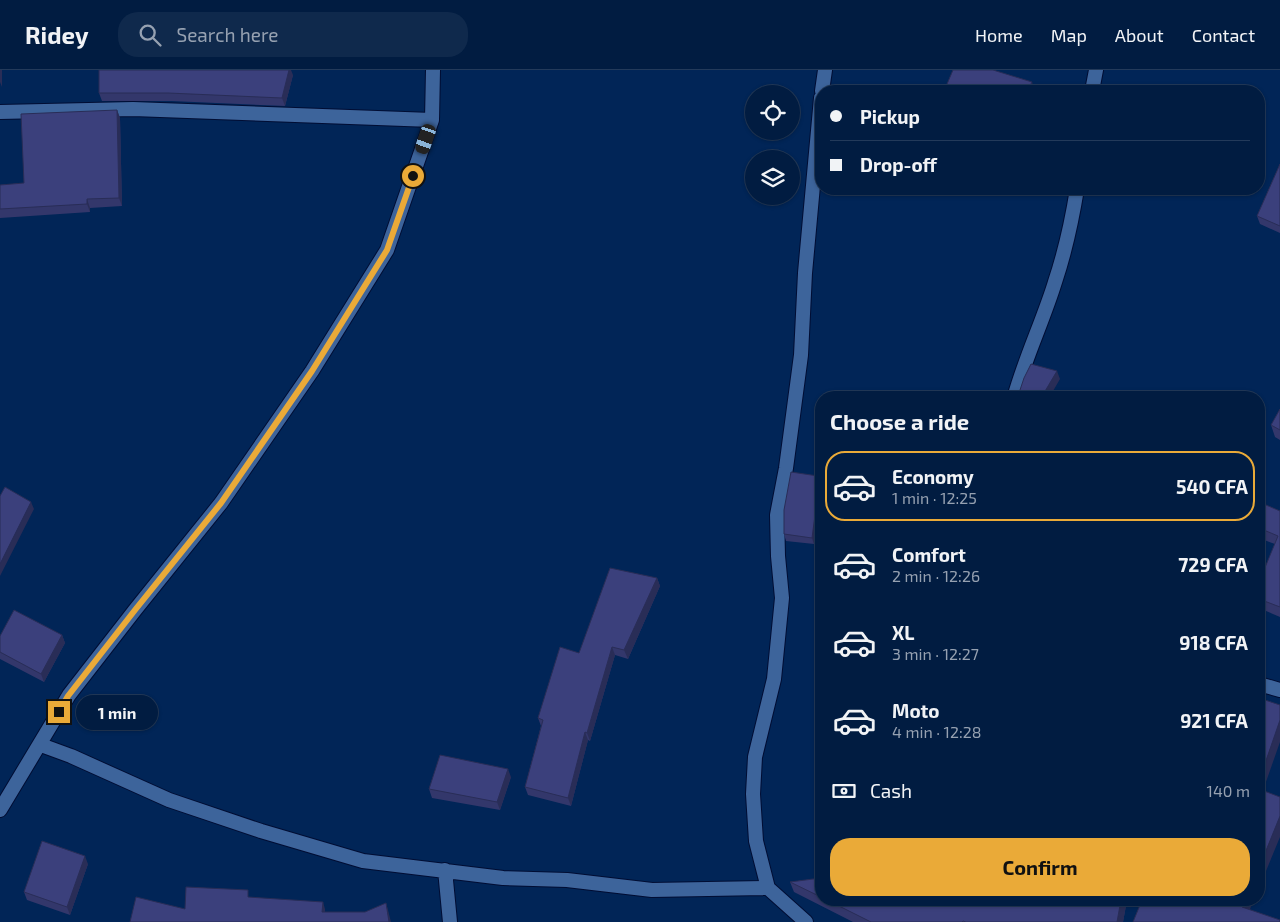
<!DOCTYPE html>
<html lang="en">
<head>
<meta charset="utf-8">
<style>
  :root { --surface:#011c41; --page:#0f294c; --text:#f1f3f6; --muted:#96a1b1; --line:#233a5a; --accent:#eaaa38 }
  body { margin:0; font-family:"Exo 2",sans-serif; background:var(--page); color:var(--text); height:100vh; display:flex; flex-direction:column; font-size:19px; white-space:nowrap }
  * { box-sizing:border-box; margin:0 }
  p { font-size:16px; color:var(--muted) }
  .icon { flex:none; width:28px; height:28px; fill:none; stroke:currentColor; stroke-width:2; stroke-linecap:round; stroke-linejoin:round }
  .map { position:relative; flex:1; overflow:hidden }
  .panel { position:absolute; left:815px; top:321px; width:450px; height:515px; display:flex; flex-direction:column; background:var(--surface); border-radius:20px; box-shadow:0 1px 4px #0004,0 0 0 1px var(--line) }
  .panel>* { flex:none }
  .guide { position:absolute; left:815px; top:15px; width:450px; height:110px; border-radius:20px; box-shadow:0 1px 4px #0004,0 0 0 1px var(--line); display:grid; align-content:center; height:110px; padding:0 15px; background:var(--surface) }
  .buttons { position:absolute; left:745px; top:15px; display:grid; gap:10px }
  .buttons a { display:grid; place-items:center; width:55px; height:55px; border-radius:50%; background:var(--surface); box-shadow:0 1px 4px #0004,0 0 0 1px var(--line); font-size:25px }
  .end { position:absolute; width:22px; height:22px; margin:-11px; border:6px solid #eaaa38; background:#111; box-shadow:0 0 0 2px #111 }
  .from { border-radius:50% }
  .bubble { position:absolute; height:35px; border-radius:18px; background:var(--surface); box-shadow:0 1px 4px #0004,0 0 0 1px var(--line); font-size:16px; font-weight:700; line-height:35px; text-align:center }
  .car { position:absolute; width:15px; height:30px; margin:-15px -8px; border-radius:6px; box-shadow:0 0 4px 1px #0007; background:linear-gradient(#222 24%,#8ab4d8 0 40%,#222 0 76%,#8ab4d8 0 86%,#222 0) }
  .guide b { display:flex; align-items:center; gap:18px; height:48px; font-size:19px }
  .guide b+b { border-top:1px solid var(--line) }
  .guide i { width:12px; height:12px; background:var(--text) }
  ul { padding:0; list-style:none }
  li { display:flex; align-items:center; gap:15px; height:70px; margin:0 10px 8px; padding:0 5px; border:2px solid transparent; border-radius:20px }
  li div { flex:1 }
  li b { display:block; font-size:19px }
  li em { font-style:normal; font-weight:700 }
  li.selected { border-color:var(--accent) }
  li>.icon { width:45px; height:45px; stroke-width:1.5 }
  h2 { padding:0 15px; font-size:22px; line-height:60px }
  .pay { display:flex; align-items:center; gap:12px; height:55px; padding:0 15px; font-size:19px }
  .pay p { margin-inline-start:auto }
  .primary-button { display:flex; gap:10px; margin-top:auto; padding:10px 15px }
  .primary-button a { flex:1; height:58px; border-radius:20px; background:var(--accent); color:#111; font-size:20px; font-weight:700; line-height:58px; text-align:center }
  header { display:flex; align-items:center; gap:30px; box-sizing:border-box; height:70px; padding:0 25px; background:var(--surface); border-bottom:1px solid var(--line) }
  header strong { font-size:24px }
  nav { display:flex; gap:28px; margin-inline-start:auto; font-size:18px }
  .search { width:350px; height:45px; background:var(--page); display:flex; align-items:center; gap:12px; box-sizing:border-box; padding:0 18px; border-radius:20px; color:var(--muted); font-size:19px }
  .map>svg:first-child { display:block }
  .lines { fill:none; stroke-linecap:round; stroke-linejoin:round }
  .minor-casing { stroke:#000d33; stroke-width:16 }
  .minor { stroke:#3d649b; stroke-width:14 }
  .wall { fill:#33376b }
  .shaded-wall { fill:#292d57 }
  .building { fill:#3b407c; stroke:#292d57 }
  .route { stroke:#eaaa38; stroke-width:6 }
</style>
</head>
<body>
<header>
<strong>Ridey</strong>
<div class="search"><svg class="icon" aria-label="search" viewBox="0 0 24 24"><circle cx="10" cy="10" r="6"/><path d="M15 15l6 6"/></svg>Search here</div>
<nav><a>Home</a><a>Map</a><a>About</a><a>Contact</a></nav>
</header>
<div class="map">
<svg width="1280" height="852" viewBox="0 0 1280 852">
  <rect width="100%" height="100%" fill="#012557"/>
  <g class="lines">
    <!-- minor casing -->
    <g class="minor-casing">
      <path id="minor" d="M822,21l3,-21
        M1092,21l4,-21
        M0,42l133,-3 299,11
        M1014,328c11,-40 29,-77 41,-116 10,-30 17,-62 22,-93
        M1259,614l21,6
        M41,675l30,11 98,44 92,31 102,30 140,17 64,2 85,10 116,-2
        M0,740l69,-115 66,-85 86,-107 91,-132 75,-121 45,-130 1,-50
        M445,800l5,52
        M806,852l-38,-34 -12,-47 -3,-47 2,-37 19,-78 8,-81 -4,-42 -1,-41 9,-47 15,-113 4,-82 16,-175"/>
    </g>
    <!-- minor -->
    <use href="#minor" class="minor"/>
  </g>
  <!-- wall -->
  <path class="wall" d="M293,5l-8,31 -114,-5h-69l-3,-8z
    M117,40l3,8 2,88 -32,2v4l-90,6v-33l24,-2z
    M1280,94v69l-20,-9 -3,-8z
    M1280,339v31l-5,-3 -4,-12z
    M821,398v46h-2l-5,30 -28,-3 -2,-7 34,-58z
    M1259,432l21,9v106l-21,-9v-26l16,-38 -16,-6z
    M657,508l3,8 -32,73 -13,-4 -25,86 -2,-1 -17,66 -43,-11 -3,-8 16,-61 -3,-8 41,-65z
    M62,565l3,8 -21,39 -44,-23v-23z
    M511,707l-11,33 -68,-12 -3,-9z
    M88,794l-18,51 -43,-15 -3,-8z
    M821,808v22h171l4,4 131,-4 -4,22h-270l-59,-30 -4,-10z"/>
  <!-- shaded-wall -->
  <path class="shaded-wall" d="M0,0h2v17l-2,-5z
    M289,0h2l2,5 -8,31 -3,-8z
    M1032,12l3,9h-8z
    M117,40l3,8 2,88 -3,-8z
    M87,129l3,9v4l-3,-8z
    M1057,301l3,8 -11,19h-8z
    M31,432l3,7 -34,67v-12z
    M816,438l3,6 -5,30 -2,-6z
    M657,508l3,8 -32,73 -4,-9z
    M62,565l3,8 -21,39 -3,-8z
    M612,577l3,8 -25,86 -3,-8z
    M1280,650v22l-20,57 -1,-4v-14z
    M585,662l3,8 -17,66 -3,-8z
    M508,699l3,8 -11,33 -3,-8z
    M1280,746v21l-21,51v-20z
    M85,786l3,8 -18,51 -3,-8z
    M1121,830h6l-4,22h-6z
    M1245,830h9l-8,18 -4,-11z
    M323,832l2,7v10l-3,-7z
    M386,833l2,7 3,12h-2z"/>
  <!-- building -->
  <path class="building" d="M99,0h190l-7,28 -114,-5h-69z
    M953,0h40l39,12 -5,9h-83z
    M117,40l2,88 -32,1v5l-87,5v-24l24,-2 -3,-69z
    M1280,94v62l-23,-10z
    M1031,294l26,7 -16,27h-27l5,-5 5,-15z
    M1280,339v21l-9,-5z
    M819,398h2v40h-5l-4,30 -28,-4v-24l7,-38 27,4z
    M5,417l26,15 -31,62v-68z
    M1259,432l21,9v96l-21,-8v-17l19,-46 -19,-8z
    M610,498l47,10 -33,72 -12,-3 -25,86 -2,-1 -17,66 -43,-11 18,-67 -5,-2 22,-71 19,6z
    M14,540l48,25 -21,39 -41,-22v-16z
    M1262,629l18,6v15l-21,61v-76h1z
    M440,685l68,14 -11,33 -68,-13z
    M1259,719l21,8v19l-21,52z
    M42,771l43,15 -18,51 -43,-15z
    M821,808v19l-31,-15z
    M186,817l62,3v7l75,5 -1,10h43l21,-9 3,19h-259l6,-25 49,12z
    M827,830h165l4,4 1,-4h124l-4,22h-151l-3,-1 -1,1h-91z
    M1142,830h103l-3,7 38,13v2h-147z"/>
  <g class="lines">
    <!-- route -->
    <path class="route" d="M59,642l9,-16 67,-86 86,-107 91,-132 75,-121 26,-74"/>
  </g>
</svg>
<div class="buttons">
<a><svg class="icon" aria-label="locate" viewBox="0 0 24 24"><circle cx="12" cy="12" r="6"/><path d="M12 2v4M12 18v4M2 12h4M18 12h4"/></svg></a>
<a><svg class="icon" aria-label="layers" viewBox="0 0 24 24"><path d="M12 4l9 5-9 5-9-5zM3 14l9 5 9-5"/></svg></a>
</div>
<i class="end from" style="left:413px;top:106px"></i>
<i class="end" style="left:59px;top:642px"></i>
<div class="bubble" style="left:76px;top:625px;width:82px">1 min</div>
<i class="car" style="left:426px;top:69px;rotate:199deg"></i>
<div class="guide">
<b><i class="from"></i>Pickup</b>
<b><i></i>Drop-off</b>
</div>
<section class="panel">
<h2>Choose a ride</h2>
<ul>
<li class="selected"><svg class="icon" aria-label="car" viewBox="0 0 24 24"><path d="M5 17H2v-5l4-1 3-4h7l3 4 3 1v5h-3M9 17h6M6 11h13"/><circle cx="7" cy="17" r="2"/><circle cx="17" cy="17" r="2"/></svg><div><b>Economy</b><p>1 min · 12:25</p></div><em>540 CFA</em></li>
<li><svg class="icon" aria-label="car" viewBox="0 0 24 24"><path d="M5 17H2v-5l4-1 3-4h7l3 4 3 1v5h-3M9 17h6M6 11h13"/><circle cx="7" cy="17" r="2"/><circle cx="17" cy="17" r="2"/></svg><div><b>Comfort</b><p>2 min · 12:26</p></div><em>729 CFA</em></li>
<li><svg class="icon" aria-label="car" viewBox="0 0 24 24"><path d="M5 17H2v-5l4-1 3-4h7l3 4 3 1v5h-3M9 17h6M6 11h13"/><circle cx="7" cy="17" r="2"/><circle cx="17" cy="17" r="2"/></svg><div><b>XL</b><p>3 min · 12:27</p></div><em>918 CFA</em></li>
<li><svg class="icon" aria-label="car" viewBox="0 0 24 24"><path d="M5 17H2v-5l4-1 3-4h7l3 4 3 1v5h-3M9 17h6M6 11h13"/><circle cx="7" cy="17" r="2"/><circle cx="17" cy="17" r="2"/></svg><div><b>Moto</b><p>4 min · 12:28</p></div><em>921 CFA</em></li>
</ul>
<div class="pay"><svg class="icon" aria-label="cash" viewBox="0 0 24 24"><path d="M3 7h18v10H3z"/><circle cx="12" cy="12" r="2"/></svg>Cash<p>140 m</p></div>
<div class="primary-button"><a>Confirm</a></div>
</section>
</div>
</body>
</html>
